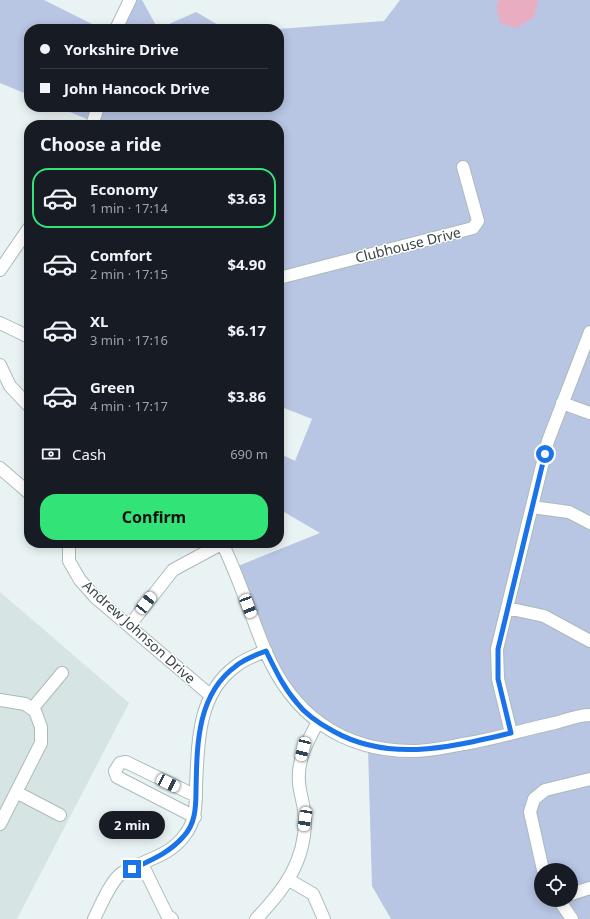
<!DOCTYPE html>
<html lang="en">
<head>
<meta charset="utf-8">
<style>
  :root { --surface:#171b24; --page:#242831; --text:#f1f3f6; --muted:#9ea1a6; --line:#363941; --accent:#32e377 }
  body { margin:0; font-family:"Noto Sans",sans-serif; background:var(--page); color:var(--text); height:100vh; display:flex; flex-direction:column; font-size:15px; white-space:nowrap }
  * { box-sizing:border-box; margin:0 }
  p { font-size:13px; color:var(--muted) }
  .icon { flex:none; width:22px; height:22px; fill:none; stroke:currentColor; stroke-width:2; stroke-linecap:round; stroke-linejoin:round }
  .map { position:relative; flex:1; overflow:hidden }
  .sheet { position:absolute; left:24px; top:120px; width:260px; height:428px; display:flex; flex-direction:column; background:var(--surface); border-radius:16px; box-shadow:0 2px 10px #0003 }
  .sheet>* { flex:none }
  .top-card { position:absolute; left:24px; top:24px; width:260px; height:88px; border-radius:16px; box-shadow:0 2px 10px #0003; display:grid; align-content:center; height:88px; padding:0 16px; background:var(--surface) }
  .fabs { position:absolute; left:534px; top:863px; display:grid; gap:8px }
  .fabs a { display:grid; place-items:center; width:44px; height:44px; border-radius:50%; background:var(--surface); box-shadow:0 2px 10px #0003; font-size:20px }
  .end { position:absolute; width:18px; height:18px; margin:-9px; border:5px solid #1a73e8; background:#fff; box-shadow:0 0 0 2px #fff }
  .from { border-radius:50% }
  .bubble { position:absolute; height:28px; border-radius:14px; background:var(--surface); box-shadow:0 2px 10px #0003; font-size:13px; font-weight:700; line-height:28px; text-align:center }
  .car { position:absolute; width:12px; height:24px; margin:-12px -6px; border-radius:5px; box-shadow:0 0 3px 1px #0007; background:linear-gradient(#fff 24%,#345 0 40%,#fff 0 76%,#345 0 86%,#fff 0) }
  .top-card b { display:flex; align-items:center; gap:14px; height:38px; font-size:15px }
  .top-card b+b { border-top:1px solid var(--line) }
  .top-card i { width:10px; height:10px; background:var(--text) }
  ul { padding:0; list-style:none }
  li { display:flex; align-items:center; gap:12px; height:60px; margin:0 8px 6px; padding:0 8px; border:2px solid transparent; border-radius:16px }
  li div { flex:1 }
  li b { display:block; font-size:15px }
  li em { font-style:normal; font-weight:700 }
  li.on { border-color:var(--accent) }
  li>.icon { width:36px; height:36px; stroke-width:1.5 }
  h2 { padding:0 16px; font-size:18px; line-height:48px }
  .pay { display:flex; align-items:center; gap:10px; height:44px; padding:0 16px; font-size:15px }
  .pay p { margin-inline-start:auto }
  .cta { display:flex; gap:8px; margin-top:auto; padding:8px 16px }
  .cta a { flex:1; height:46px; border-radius:16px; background:var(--accent); color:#111; font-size:16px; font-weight:700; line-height:46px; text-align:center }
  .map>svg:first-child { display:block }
  .residential { fill:#d6e4e3 }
  .green { fill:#b8c5e3; fill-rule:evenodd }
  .water { fill:#e9adc2 }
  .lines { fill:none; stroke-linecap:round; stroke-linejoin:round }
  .minor-casing { stroke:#abbbb9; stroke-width:14 }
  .minor { stroke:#fff; stroke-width:12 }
  .route { stroke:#1a73e8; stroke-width:5 }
  .labels { text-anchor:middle; stroke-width:3; stroke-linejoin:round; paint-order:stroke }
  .street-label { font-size:14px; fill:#394644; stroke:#fff }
</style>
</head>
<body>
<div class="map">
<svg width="590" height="919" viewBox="0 0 590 919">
  <rect width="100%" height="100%" fill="#eaf3f3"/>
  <!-- residential -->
  <path class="residential" d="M0,592l129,111 -112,216h-17z"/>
  <!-- green -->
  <path class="green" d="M0,0h44l58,29h-73v66l-29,-12z
    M132,0h10l16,29 38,-17 29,17h-108z
    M400,0h190v919h-199l-19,-33 -4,-137 -67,-39 -57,-110 -11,-32 87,-35 -41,-24v-56l16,8 17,-42 -33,-13v-281h-186l1,-3 -36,-15h221l-1,-78 106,-8zM541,870h30v30h-30z"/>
  <!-- water -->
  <path class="water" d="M500,0h38l-4,17 -18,11 -16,-5 -4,-19z"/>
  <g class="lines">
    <!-- minor casing -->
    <g class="minor-casing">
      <path id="minor" d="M116,29l14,-29
        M92,125l6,-18
        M0,270l29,-42
        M279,278l194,-50 5,-7 -15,-54
        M0,323l29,14
        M0,365l10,21 19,20
        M562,403l28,10
        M0,468l29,25
        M532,507l37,5 21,11
        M69,543v18l11,19 16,18 114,97
        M222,543c17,34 28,71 43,107 27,64 76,101 147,101 19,0 39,-5 57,-8 29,-5 57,-14 86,-20 11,-3 23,-8 35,-8
        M507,608l37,8 46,25
        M129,626l44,-56 50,-27
        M0,700l25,4 10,7 6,16v16l-41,81
        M32,709l30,-36
        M511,733l-13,-54 -1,-30 51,-208 42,-109
        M16,792l44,23
        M195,817l-78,-40 -2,-6 5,-8 6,-1 70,34
        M142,864l25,51 5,4
        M543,870l-13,-58 4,-13 11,-9 45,-11
        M289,880l24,14 11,25
        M571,894l19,-6
        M559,900l13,19
        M94,919c6,-12 17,-39 28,-46 21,-13 47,-16 62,-37 12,-14 12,-31 12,-49 2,-43 1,-93 40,-121 8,-7 20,-11 30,-15
        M256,919c28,-29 49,-57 49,-99 0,-13 -5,-25 -6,-37 -2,-23 8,-41 19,-61"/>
    </g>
    <!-- minor -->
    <use href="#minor" class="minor"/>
  </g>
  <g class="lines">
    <!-- route -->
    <path class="route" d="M132,869c19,-9 37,-16 51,-32 12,-12 13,-29 13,-46 1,-44 0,-96 40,-125 8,-7 20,-11 30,-15 9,18 17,36 31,52 9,12 23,21 36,28 57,32 118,16 178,2l-13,-54v-30l47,-195"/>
  </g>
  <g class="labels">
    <!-- street labels -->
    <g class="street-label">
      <text transform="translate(408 245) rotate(-14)" y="5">Clubhouse Drive</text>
      <text transform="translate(139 632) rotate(42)" y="5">Andrew Johnson Drive</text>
    </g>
  </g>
</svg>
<div class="fabs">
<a><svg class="icon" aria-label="locate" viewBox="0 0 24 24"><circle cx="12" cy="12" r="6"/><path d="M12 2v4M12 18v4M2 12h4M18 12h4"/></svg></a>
</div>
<i class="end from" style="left:545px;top:454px"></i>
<i class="end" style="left:132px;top:869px"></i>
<div class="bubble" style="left:99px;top:811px;width:66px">2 min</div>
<i class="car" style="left:146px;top:603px;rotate:38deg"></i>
<i class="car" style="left:248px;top:606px;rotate:159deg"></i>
<i class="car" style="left:303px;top:749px;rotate:194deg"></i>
<i class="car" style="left:168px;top:783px;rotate:116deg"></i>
<i class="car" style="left:305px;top:819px;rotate:189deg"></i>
<div class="top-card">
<b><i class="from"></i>Yorkshire Drive</b>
<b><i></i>John Hancock Drive</b>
</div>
<section class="sheet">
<h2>Choose a ride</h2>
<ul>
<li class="on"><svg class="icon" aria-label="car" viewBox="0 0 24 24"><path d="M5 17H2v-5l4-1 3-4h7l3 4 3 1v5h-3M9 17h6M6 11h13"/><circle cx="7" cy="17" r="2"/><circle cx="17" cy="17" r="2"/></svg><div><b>Economy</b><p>1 min · 17:14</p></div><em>$3.63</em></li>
<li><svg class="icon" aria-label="car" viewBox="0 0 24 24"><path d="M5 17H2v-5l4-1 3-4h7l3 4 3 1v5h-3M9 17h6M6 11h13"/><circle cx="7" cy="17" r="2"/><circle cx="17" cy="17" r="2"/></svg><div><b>Comfort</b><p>2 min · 17:15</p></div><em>$4.90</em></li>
<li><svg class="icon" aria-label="car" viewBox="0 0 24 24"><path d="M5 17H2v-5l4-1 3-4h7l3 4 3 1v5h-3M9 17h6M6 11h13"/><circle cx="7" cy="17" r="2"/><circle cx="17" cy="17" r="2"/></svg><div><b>XL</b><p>3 min · 17:16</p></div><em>$6.17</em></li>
<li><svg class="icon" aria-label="car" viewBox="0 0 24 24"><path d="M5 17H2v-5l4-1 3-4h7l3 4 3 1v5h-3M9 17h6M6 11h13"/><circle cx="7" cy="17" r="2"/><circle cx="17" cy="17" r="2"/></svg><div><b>Green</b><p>4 min · 17:17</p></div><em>$3.86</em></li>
</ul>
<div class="pay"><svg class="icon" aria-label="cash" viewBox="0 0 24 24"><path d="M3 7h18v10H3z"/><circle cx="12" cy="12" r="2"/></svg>Cash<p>690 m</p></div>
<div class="cta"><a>Confirm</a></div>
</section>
</div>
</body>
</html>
